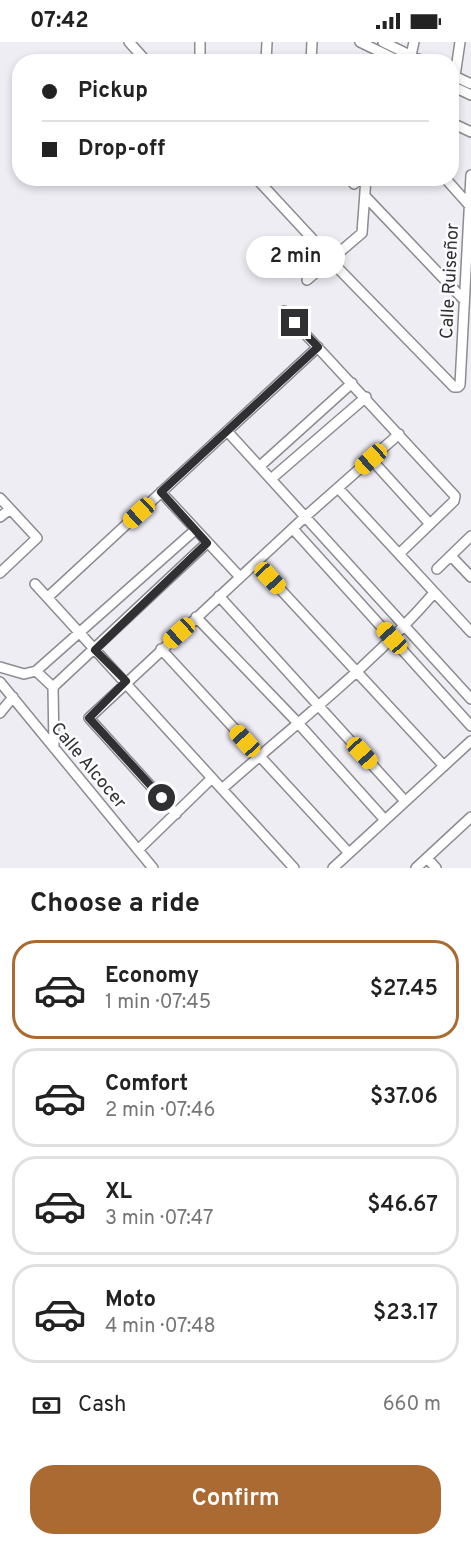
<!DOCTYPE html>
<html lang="en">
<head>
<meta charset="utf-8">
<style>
  :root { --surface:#fff; --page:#f2f2f2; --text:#222; --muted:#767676; --line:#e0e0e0; --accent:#aa6a32 }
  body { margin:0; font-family:Overpass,sans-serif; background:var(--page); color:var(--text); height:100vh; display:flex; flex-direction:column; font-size:22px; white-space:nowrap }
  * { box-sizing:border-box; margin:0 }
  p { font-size:20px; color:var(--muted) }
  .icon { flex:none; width:33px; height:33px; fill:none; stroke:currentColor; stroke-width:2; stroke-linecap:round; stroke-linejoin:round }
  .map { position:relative; height:826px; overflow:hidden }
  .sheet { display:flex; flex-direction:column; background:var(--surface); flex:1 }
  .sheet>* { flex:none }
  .guide { position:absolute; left:12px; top:12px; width:447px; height:132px; border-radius:24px; box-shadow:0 3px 9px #0003; display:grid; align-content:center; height:132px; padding:0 30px; background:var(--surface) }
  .end { position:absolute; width:27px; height:27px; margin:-14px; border:8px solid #302f32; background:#fff; box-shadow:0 0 0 3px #fff }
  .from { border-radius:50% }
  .bubble { position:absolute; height:42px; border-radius:21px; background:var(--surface); box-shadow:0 3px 9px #0003; font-size:20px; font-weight:600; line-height:42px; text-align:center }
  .car { position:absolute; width:18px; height:36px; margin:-18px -9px; border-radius:8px; box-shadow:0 0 4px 2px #0007; background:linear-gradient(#f5c518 24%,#345 0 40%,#f5c518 0 76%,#345 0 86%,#f5c518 0) }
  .guide b { display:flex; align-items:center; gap:21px; height:57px; font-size:22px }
  .guide b+b { border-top:2px solid var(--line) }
  .guide i { width:15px; height:15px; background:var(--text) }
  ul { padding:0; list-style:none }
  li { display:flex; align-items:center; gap:18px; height:99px; margin:0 12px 9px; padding:0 18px; border:3px solid var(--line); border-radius:24px }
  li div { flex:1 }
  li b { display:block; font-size:22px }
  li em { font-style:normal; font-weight:600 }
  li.selected { border-color:var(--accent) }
  li>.icon { width:54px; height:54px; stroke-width:1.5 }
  h2 { padding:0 30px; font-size:27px; line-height:72px }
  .pay { display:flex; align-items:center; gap:15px; height:66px; padding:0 30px; font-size:22px }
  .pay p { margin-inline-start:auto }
  .action { display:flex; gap:12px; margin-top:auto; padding:12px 30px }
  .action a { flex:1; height:69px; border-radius:24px; background:var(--accent); color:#fff; font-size:24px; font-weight:600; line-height:69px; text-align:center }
  .status { display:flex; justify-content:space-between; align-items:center; height:42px; padding:0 30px; background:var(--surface); direction:ltr }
  .status svg { height:16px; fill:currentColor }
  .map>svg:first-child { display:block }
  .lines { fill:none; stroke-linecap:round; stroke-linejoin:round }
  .minor-casing { stroke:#8d8b92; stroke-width:12 }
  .minor { stroke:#fff; stroke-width:9 }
  .route { stroke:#302f32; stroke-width:8 }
  .labels { text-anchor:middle; stroke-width:5; stroke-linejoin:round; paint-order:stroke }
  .street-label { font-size:18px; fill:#302f32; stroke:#fcfbfe }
</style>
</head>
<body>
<div class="status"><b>07:42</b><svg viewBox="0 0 49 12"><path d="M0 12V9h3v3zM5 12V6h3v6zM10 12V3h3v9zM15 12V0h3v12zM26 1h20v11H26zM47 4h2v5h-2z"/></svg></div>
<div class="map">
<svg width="471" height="826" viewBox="0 0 471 826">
  <rect width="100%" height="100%" fill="#efedf4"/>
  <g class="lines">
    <!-- minor casing -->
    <g class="minor-casing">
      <path id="minor" d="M129,0l18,20
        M360,0l41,20
        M383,0l41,20
        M410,18l4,-18
        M200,20v-20
        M266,20l1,-20
        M311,20l1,-20
        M452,33l19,9
        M455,34l5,-34
        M452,44l19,9
        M452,81l19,9
        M256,136l63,68
        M350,136l4,6
        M445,136l24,27
        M365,154l99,104
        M330,218l124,127h4l2,-2 11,-210
        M307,238l55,-47 4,-55
        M284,269l171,185 -1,5 -55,53
        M227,389l244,268
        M371,417l59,65
        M260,424l92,-83
        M271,437l95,-82
        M338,446l133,144
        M161,450l79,85
        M0,456l37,40 -37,35
        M0,475l10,-8
        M293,487l178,197
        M451,514l20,21
        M256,521l188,203
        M437,527l34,-33
        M35,542l259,284
        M219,554l186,205
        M48,555l270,-250
        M196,575l102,106 87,97
        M161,607l188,204
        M0,625l24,7 12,-3 159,-141
        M36,629l17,16
        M0,640l153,186
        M0,671l13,-16
        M54,706l-1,-61 154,-144
        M222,747c72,-64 149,-123 212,-196
        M176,772l-87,-96 217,-202 93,-82
        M138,808l74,-72
        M427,816l9,10
        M333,826l138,-127
        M416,826l55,-51"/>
    </g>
    <!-- minor -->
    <use href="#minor" class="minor"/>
  </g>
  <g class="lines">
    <!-- route -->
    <path class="route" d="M162,756l-73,-80 37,-37 -31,-31 112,-107 -46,-51 157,-145 -23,-24"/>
  </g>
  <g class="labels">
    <!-- street labels -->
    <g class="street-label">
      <text transform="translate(449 239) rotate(-87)" y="6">Calle Ruiseñor</text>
      <text transform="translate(89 723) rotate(50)" y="6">Calle Alcocer</text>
    </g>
  </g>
</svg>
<i class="end from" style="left:162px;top:756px"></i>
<i class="end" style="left:295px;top:281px"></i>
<div class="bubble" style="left:246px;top:194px;width:99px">2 min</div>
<i class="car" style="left:371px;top:417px;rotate:228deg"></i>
<i class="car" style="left:139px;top:471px;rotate:227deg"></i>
<i class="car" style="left:270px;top:536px;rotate:137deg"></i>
<i class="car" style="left:179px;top:591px;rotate:228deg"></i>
<i class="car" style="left:392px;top:596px;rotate:318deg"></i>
<i class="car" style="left:245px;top:699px;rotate:318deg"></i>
<i class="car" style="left:362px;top:711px;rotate:138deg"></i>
<div class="guide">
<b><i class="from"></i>Pickup</b>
<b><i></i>Drop-off</b>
</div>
</div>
<section class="sheet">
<h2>Choose a ride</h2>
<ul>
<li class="selected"><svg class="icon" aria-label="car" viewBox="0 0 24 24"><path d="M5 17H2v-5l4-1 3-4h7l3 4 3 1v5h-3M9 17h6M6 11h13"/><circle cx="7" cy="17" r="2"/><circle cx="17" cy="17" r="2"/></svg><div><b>Economy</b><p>1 min · 07:45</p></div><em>$27.45</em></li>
<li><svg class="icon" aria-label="car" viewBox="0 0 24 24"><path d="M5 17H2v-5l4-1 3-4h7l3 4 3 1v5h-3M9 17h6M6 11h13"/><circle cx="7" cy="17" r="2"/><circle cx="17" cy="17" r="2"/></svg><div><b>Comfort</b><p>2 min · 07:46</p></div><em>$37.06</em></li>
<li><svg class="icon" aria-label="car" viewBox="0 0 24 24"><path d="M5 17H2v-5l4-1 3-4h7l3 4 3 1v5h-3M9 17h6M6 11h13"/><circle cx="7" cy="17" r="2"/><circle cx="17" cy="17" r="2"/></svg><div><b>XL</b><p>3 min · 07:47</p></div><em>$46.67</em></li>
<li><svg class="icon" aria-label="car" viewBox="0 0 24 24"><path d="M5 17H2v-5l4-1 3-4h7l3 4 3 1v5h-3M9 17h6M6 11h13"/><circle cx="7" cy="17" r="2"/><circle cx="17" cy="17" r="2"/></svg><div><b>Moto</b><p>4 min · 07:48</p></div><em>$23.17</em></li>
</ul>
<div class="pay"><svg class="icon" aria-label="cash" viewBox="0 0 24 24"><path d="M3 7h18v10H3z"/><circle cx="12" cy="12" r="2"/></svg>Cash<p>660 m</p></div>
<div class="action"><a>Confirm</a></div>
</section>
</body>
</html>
